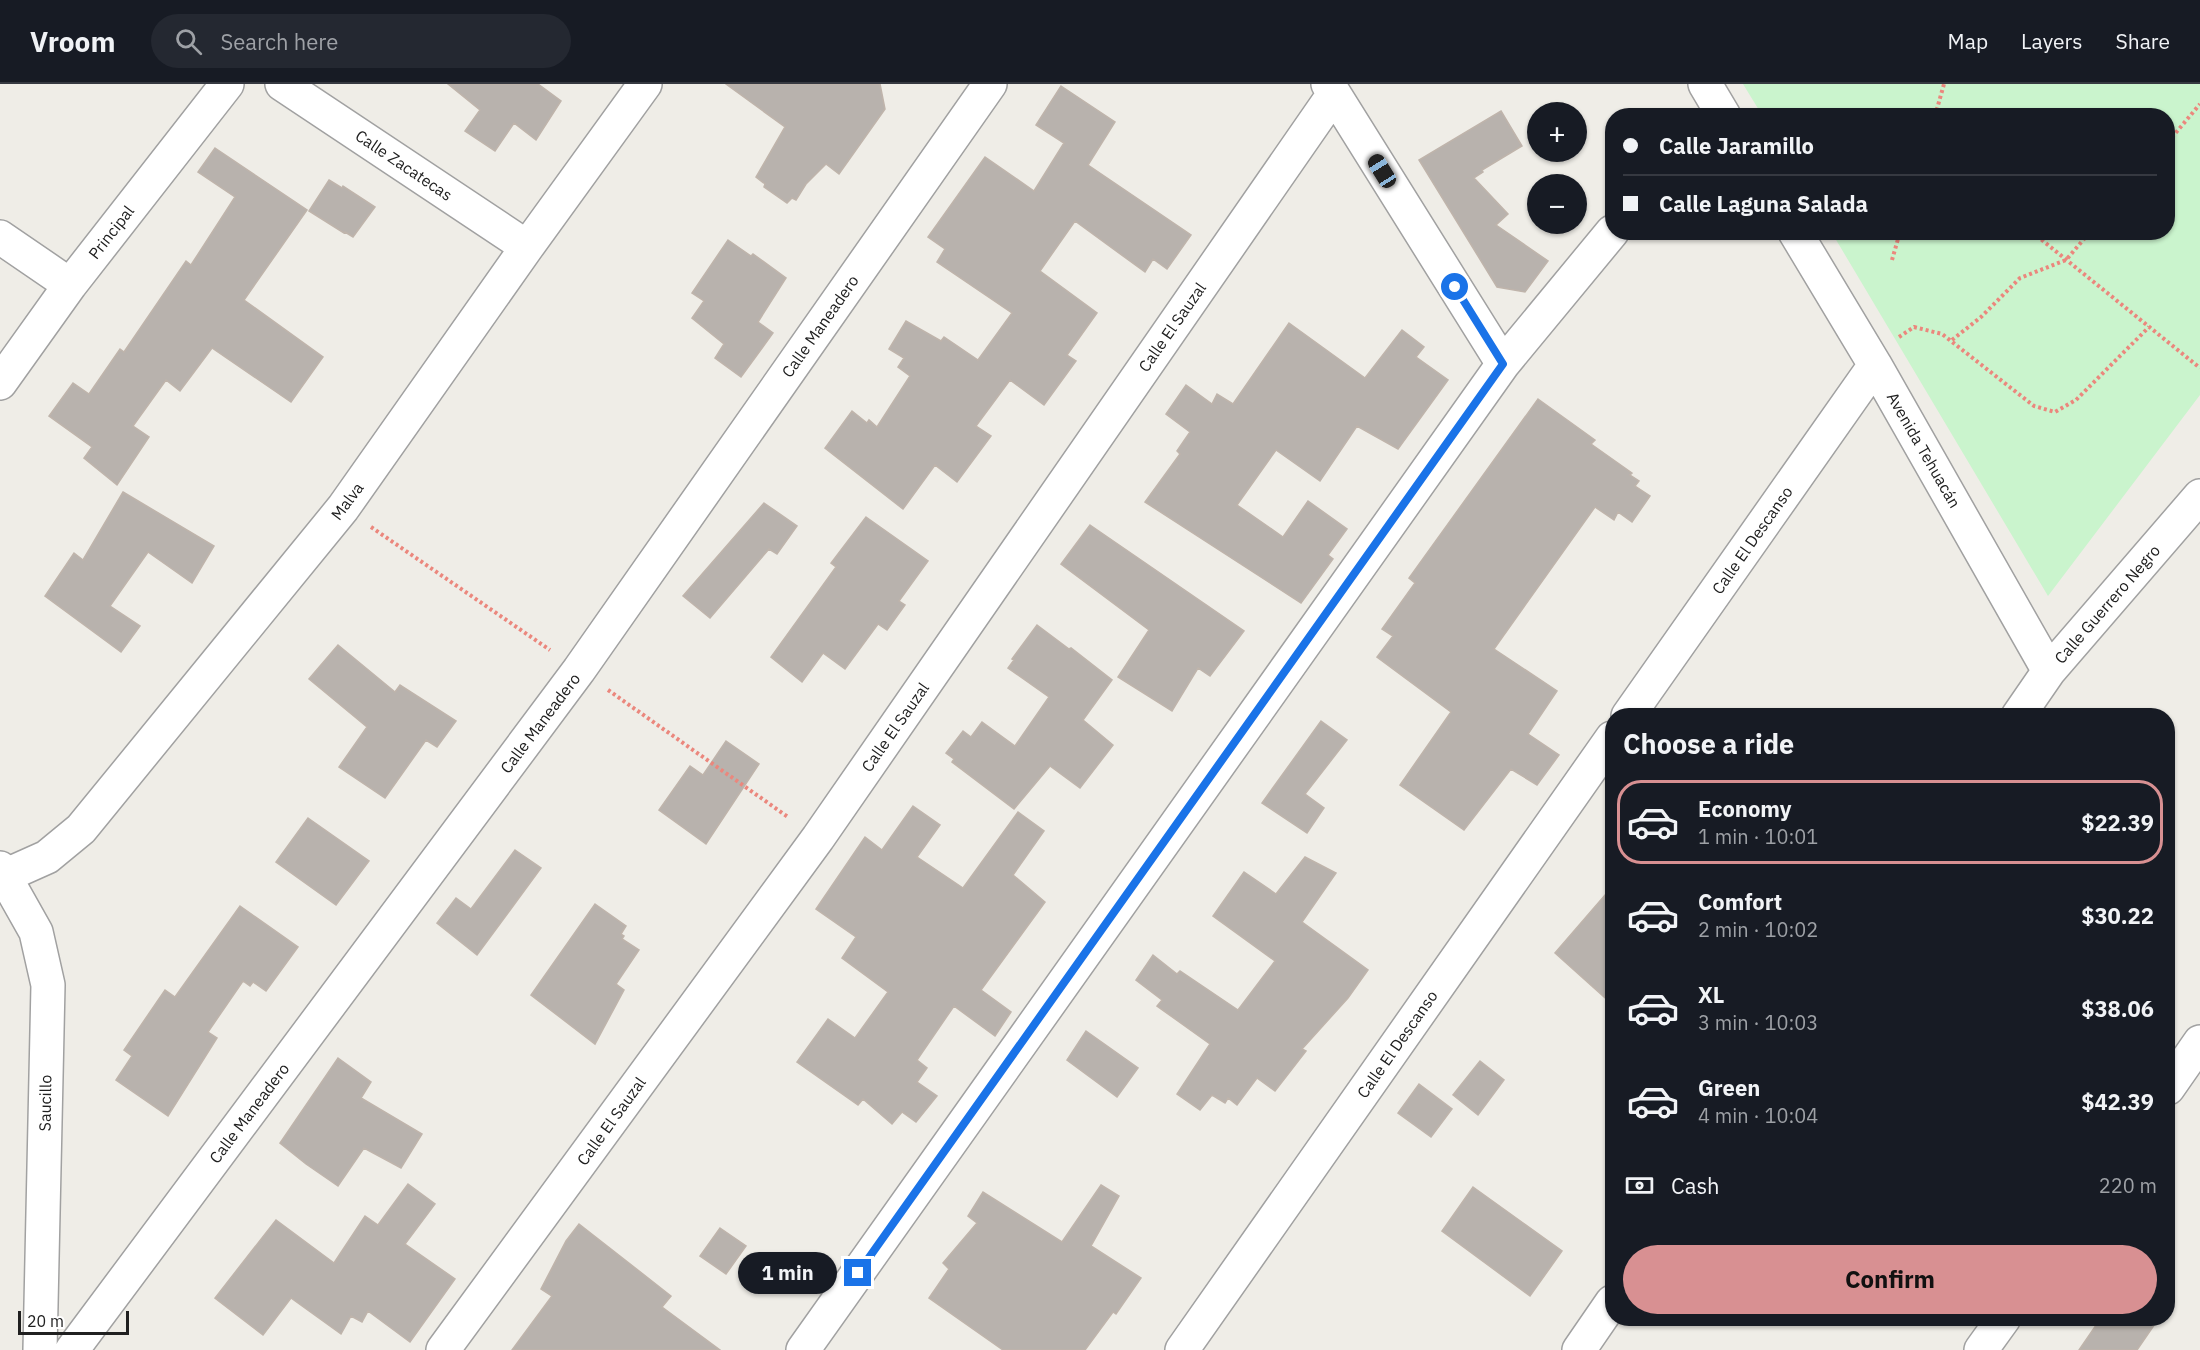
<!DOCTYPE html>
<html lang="en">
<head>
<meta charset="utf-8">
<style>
  :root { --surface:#171b24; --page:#242831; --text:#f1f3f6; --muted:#9ea1a6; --line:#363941; --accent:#d89092 }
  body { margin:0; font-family:"IBM Plex Sans",sans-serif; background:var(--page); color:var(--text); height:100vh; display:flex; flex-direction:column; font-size:22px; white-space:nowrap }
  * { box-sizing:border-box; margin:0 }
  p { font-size:20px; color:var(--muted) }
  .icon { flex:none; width:33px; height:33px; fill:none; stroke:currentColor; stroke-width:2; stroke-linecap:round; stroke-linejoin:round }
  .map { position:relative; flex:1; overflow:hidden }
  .details { position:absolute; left:1605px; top:624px; width:570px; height:618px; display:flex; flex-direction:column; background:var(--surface); border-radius:24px; box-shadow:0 2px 4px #0004 }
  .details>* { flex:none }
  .guide { position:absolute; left:1605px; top:24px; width:570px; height:132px; border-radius:24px; box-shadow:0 2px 4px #0004; display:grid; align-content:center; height:132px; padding:0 18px; background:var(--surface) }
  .buttons { position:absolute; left:1527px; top:18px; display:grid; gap:12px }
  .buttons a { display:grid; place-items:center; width:60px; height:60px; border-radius:50%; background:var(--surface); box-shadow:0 2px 4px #0004; font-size:30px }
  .scale { position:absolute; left:18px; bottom:15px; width:111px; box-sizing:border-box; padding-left:6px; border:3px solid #202020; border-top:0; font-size:16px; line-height:21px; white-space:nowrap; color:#202020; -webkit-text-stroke:4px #fff; paint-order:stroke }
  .end { position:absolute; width:27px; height:27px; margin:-14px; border:8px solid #1a73e8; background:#fff; box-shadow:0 0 0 3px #fff }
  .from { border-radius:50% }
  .bubble { position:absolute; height:42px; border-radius:21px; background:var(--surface); box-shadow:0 2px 4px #0004; font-size:20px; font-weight:700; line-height:42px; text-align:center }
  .car { position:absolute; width:18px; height:36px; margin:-18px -9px; border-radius:8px; box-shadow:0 0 4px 2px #0007; background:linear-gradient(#222 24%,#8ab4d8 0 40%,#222 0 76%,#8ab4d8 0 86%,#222 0) }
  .guide b { display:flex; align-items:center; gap:21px; height:57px; font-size:22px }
  .guide b+b { border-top:2px solid var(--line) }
  .guide i { width:15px; height:15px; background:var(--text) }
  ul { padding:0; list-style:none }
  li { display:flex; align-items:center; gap:18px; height:84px; margin:0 12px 9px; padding:0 6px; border:3px solid transparent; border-radius:24px }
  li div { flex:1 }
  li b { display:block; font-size:22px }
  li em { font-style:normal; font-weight:700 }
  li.active { border-color:var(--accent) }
  li>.icon { width:54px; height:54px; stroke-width:1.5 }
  h2 { padding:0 18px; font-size:27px; line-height:72px }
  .pay { display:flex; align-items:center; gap:15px; height:66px; padding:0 18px; font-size:22px }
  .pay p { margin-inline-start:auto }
  .button { display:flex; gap:12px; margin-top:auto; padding:12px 18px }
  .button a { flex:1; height:69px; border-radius:36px; background:var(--accent); color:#111; font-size:24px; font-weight:700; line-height:69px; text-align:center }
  header { display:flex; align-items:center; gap:36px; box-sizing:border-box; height:84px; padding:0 30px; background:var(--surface); border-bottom:2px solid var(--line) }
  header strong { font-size:28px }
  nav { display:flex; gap:33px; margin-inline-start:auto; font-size:21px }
  .search { width:420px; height:54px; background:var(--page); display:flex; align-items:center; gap:15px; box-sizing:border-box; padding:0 21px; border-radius:33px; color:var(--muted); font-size:22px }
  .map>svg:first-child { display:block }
  .park { fill:#caf4cd }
  .building { fill:#b8b2ad; stroke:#bfb4ab; stroke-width:1.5 }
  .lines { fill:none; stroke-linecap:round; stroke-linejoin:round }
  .minor-casing { stroke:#a1a1a1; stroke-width:36 }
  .path { stroke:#eb877d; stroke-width:4; stroke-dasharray:3 3; stroke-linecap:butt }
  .minor { stroke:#fff; stroke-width:33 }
  .route { stroke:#1a73e8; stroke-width:8 }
  .labels { text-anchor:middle; stroke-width:5; stroke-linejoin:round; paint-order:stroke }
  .street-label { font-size:16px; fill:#202020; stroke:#fff }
</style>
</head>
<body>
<header>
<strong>Vroom</strong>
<div class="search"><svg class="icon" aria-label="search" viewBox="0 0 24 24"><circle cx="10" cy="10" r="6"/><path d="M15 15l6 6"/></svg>Search here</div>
<nav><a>Map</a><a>Layers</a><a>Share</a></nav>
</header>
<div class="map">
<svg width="2200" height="1266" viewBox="0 0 2200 1266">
  <rect width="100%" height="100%" fill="#efede7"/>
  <!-- park -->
  <path class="park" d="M1743,0h457v311l-152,201 -216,-363 336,-1v-116l-406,-1z"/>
  <!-- building -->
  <path class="building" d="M448,0h90l23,17 -25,39 -22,-17 -19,28 -30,-20 15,-21z
    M726,0h154l5,25 -46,65 -13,-10 -20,20 -10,16 -4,-2 -5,5 -23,-16 1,-3 -9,-7 29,-50z
    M1061,2l54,36 -27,43 103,70 -24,34 -14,-10 -8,13 -70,-51 -35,50 57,42 -30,42 9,6 -32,44 -34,-25 -34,46 15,10 -34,46 -22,-17 -32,44 -78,-61 27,-37 15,12 2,-3 8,7 33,-51 -12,-9 6,-9 -15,-9 17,-28 35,20 3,-4 34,23 34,-47 -75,-51 8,-13 -17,-12 57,-80 49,34 30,-48 -28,-18z
    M1501,27l21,35 -40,24 1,2 -9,6 34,36 -12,11 52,36 -23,31 -28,-5 -78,-127z
    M215,64l92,62 -63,90 79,57 -32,45 -79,-54 -32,43 -14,-11 -33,46 16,11 -32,48 -33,-27 8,-11 -43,-31 24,-33 16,11 31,-45 4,3 62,-91 5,4 44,-68 -37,-25z
    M329,96l13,8 1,-2 32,21 -22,30 -8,-5 -1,1 -35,-22z
    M728,156l23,16 2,-2 33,24 -28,44 15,11 -32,44 -26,-19 9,-14 -32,-26 12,-17 -12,-8z
    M1289,239l76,55 37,-48 22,17 -8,10 32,23 -50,69 -41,-23 -37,55 -44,-31 -39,55 46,32 25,-36 39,28 -19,26 5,4 -32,44 -156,-101 35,-48 -3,-3 13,-19 -24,-18 20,-29 26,19 5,-10 16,10z
    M1538,315l57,41 -4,4 41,29 -2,2 9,6 -4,5 15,10 -18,26 -14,-10 -4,8 -19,-13 -101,142 63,42 -29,43 31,21 -22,30 -26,-16 -47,61 -64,-45 51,-73 -74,-55 16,-21 -11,-7 33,-46 -6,-5z
    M123,408l91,54 -22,37 -44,-31 -38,54 30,20 -19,26 -76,-56 29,-43 9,7z
    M764,419l33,23 -20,28 -8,-5 -59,69 -27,-22z
    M866,433l62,44 -29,40 6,4 -18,25 -9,-6 -33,45 -22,-16 -21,29 -31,-25 65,-90 -5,-4z
    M1090,441l154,106 -34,45 -12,-8 -26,43 -54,-34 31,-47 -88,-66z
    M1037,541l32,24 2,-1 41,32 -29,40 30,25 -33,43 -30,-22 -36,43 -62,-47 2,-3 -8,-6 17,-22 8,6 11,-15 33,24 34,-49 -41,-29 6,-8 -2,-1z
    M338,561l57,47 5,-7 56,36 -19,26 -11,-7 -41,58 -46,-31 28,-40 -58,-48z
    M1321,637l26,19 -42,54 19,14 -17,25 -45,-30z
    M726,657l33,23 -53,80 -47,-34 31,-44 13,9z
    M913,722l27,19 -23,32 46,31 55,-76 26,19 -31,44 32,27 -64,88 30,22 -16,24 -41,-30 -37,54 10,8 -10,14 20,14 -21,26 -14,-10 -10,12 -29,-25 -5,6 -61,-43 31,-43 27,19 33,-46 -46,-34 14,-21 -40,-28 49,-72 17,13z
    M308,734l61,43 -33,44 -60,-43z
    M515,766l26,18 -64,87 -40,-32 19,-25 15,11z
    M1305,773l31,16 -34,49 66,48 -20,28 -46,51 4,2 -31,40 -18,-13 -20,27 -9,-7 -3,5 -13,-8 -12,15 -23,-16 33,-50 -53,-38 5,-6 -26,-20 17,-25 24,19 3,-3 58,39 37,-49 -62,-45 31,-44 32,22z
    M1612,803v117l-57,-51z
    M595,820l31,22 -5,8 3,2 -2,3 17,11 -23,34 8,6 -29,54 -64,-49z
    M240,822l58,41 -32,44 -13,-9 -3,4 -7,-5 -35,51 9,6 -49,78 -52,-36 16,-24 -8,-6 41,-60 10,7z
    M1086,947l52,37 -21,29 -50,-37z
    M338,974l33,24 -10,16 61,36 -21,34 -37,-20 -26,38 -32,-22 -26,-21z
    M1480,977l24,19 -26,35 -25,-20z
    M1419,1000l33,25 -21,28 -33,-24z
    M408,1100l27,20 -30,40 50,35 -45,63 -42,-31 -6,11 -11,-6 -10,18 -50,-36 -28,37 -48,-37 61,-78 58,43 31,-47 13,9z
    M1101,1101l18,11 -28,50 50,32 -25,36 -3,-2 -28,38h-82l-74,-52 20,-29 -6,-6 34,-40 -9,-7 15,-24 79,50z
    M1473,1103l89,64 -32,45 -88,-65z
    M579,1140l92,72 -9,11 58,43h-208l40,-54 -11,-7 25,-48z
    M720,1144l26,18 -20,28 -26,-18z
    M2101,1234h58l-22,32h-58z"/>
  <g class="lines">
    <!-- minor casing -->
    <g class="minor-casing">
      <path id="minor" d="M282,0l245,163
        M1328,0l175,280
        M1705,0l19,32
        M1795,148l80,133 174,306
        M0,153l70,48
        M0,299l70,-98 157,-201
        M1628,632l247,-351
        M2018,632l31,-45 151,-175
        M0,784l36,64 12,53 -8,365
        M0,794l47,-21 34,-28 262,-321 184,-261 118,-163
        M2168,1004l32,-46
        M72,1266l507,-680 411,-586
        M443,1266l375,-512 516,-744
        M803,1266l700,-986 109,-132
        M1182,1266l430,-612
        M1579,1266l33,-48
        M1981,1266l23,-32"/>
    </g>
    <!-- path -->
    <path class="path" d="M1935,32l9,-32
      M2168,58l32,-38
      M2032,148l168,136
      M1892,176l8,-28
      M1899,253l15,-10 28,7 92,72 21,6 21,-12 73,-73
      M1952,256l29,-23 39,-39 46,-18 24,-28
      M371,443l179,123
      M608,606l180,127"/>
    <!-- minor -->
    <use href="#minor" class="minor"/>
  </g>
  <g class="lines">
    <!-- route -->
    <path class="route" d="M858,1189l645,-909 -48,-77"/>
  </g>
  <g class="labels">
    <!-- street labels -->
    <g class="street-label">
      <text transform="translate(404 81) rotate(34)" y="6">Calle Zacatecas</text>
      <text transform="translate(111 148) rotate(-52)" y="6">Principal</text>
      <text transform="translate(820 242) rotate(-55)" y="6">Calle Maneadero</text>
      <text transform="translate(1172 243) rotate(-55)" y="6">Calle El Sauzal</text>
      <text transform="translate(1924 366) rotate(60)" y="6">Avenida Tehuacán</text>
      <text transform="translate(347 417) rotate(-53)" y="6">Malva</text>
      <text transform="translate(1752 456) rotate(-55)" y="6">Calle El Descanso</text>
      <text transform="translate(2107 520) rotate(-49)" y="6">Calle Guerrero Negro</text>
      <text transform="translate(540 639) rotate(-53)" y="6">Calle Maneadero</text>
      <text transform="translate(895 643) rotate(-55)" y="6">Calle El Sauzal</text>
      <text transform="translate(1397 960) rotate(-55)" y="6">Calle El Descanso</text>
      <text transform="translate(45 1019) rotate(-89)" y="6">Saucillo</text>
      <text transform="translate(249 1029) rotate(-53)" y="6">Calle Maneadero</text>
      <text transform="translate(611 1037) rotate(-54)" y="6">Calle El Sauzal</text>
    </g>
  </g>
</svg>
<div class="buttons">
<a>+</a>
<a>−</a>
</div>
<div class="scale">20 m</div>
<i class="end from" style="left:1455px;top:203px"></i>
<i class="end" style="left:858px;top:1189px"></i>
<div class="bubble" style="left:738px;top:1168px;width:99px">1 min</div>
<i class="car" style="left:1382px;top:87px;rotate:328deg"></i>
<div class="guide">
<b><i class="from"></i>Calle Jaramillo</b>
<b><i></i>Calle Laguna Salada</b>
</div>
<section class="details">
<h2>Choose a ride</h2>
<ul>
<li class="active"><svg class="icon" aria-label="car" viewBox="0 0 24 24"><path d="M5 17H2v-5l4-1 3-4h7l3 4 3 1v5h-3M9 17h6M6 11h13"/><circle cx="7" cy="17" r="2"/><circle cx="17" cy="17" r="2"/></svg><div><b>Economy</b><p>1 min · 10:01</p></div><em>$22.39</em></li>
<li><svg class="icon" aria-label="car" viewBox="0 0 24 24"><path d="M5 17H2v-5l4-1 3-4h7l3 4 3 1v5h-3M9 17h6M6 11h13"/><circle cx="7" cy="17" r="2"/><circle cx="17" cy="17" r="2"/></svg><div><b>Comfort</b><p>2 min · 10:02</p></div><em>$30.22</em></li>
<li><svg class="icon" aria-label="car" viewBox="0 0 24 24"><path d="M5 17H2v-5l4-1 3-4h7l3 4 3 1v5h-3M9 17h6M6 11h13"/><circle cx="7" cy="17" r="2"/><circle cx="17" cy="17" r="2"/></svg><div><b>XL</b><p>3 min · 10:03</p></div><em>$38.06</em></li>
<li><svg class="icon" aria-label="car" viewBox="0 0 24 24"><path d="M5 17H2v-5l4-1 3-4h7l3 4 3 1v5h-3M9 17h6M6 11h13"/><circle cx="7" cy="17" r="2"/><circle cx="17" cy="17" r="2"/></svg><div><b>Green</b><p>4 min · 10:04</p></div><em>$42.39</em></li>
</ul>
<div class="pay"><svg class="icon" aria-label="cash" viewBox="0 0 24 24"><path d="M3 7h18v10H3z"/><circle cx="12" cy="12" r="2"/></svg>Cash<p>220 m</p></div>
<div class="button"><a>Confirm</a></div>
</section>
</div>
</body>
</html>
